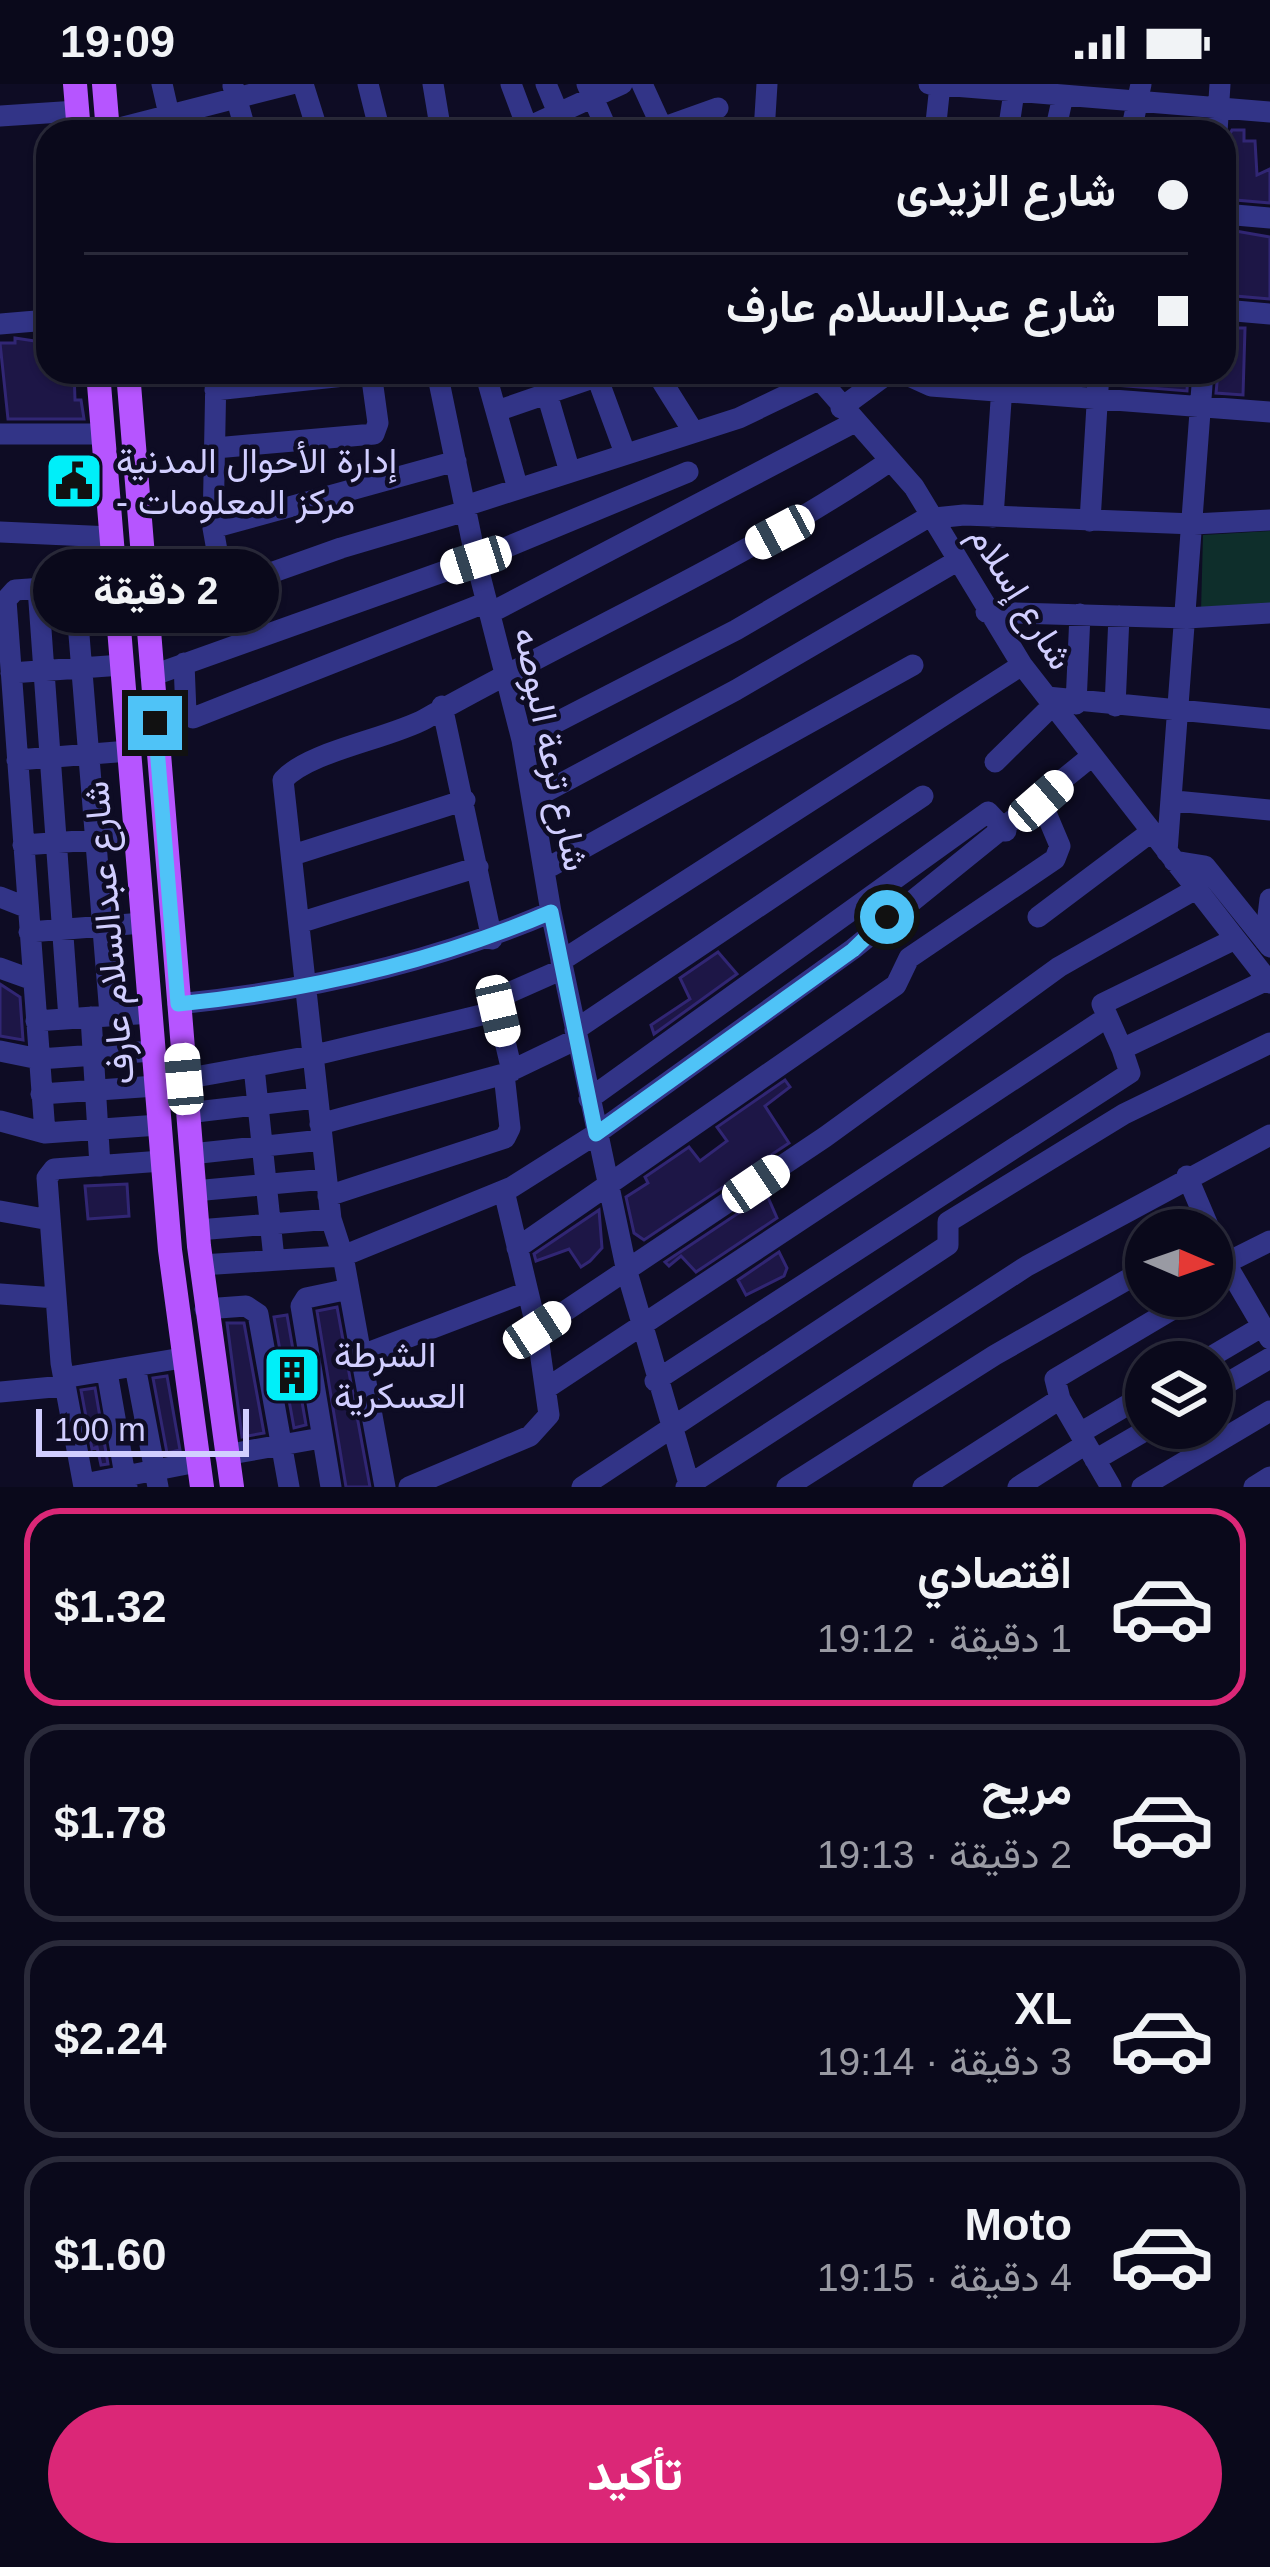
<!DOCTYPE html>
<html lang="ar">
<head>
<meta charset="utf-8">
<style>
  :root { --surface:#0a091b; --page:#131224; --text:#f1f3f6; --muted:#999aa3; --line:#2a2a3a; --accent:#db2777 }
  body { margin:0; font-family:Arial,Vazirmatn,sans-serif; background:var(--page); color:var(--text); direction:rtl; height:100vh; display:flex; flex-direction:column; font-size:45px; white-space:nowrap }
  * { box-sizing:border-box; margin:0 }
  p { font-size:39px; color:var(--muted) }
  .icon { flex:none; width:66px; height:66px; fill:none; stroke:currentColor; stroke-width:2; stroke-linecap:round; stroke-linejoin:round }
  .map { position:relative; height:1403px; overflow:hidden; direction:ltr }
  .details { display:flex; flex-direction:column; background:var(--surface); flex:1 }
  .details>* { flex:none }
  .hud { position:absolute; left:36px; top:36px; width:1200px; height:264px; border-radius:36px; box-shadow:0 3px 9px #0004,0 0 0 3px var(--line); direction:rtl; display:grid; align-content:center; height:264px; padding:0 48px; background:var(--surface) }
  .needle { width:78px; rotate:92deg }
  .fabs { position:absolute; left:1125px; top:1125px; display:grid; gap:24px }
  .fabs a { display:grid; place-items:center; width:108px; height:108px; border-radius:50%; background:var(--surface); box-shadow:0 3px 9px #0004,0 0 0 3px var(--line); font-size:60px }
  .scale { position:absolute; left:36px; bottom:30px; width:213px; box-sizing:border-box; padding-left:12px; border:6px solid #d1ceff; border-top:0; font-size:33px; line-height:42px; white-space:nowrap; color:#d1ceff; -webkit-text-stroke:9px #0e0c24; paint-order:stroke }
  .end { position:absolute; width:54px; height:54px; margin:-27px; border:15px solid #4fc3f7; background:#111; box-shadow:0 0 0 6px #111 }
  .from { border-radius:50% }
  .bubble { position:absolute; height:84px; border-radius:42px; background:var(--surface); box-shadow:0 3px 9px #0004,0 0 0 3px var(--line); font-size:39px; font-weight:800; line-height:84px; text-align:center; direction:rtl }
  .car { position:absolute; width:36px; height:72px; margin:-36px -18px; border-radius:15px; box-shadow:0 0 9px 3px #0007; background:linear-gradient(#fff 24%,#345 0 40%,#fff 0 76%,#345 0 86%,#fff 0) }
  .hud b { display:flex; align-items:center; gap:42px; height:114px; font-size:45px }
  .hud b+b { border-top:3px solid var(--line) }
  .hud i { width:30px; height:30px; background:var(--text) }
  ul { padding:21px 0 0; list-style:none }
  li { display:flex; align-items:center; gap:36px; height:198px; margin:0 24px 18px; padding:0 24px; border:6px solid var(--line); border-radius:36px }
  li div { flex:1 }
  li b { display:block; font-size:45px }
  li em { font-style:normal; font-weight:800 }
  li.active { border-color:var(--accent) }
  li>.icon { width:108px; height:108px; stroke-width:1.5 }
  .action { display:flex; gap:24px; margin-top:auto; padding:24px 48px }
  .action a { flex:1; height:138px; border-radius:72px; background:var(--accent); color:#fff; font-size:48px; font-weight:800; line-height:138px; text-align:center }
  .status { display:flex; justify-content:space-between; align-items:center; height:84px; padding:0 60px; background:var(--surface); direction:ltr }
  .status svg { height:33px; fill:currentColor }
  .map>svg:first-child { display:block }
  .green { fill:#0e2e2b }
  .building { fill:#1d1646; stroke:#312674; stroke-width:3 }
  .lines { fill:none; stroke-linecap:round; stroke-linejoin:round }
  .minor { stroke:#323487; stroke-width:21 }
  .major { stroke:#b655ff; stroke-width:24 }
  .route { stroke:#4fc3f7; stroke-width:15 }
  .labels { text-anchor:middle; stroke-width:9; stroke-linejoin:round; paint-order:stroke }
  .poi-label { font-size:36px; fill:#d1ceff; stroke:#0e0c24; text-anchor:start }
  .street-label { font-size:36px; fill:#d1ceff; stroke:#0e0c24 }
</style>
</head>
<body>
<div class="status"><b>19:09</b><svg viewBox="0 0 49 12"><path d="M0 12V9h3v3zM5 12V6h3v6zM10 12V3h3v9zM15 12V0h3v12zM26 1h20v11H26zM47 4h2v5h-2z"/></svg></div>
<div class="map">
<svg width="1270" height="1403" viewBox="0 0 1270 1403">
  <rect width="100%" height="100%" fill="#0e0c24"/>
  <!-- green -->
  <path class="green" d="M1270,447v78l-69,3 2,-77z"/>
  <!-- building -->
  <path class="building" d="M1232,46h12v11h11l2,34 13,-6v34l-46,-4v-54z
    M1224,145l46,8v62l-46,-4z
    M1224,244h21l-2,67 -27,-2 2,-21h6z
    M15,254l33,5v29h26l1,28h6l3,19h-76l-8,-76h15z
    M1114,288h74l-1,19 -74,-6z
    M718,868l19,22 -83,60 -3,-9 39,-26 -10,-21z
    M0,900l20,13 3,43 -23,-4z
    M785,996l5,7 -25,19 24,37 -145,97 -10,-7 -8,-36 22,-14 -3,-6 44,-30 11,14 27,-20 -10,-14z
    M127,1100l2,32 -41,3 -3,-33z
    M776,1104l-9,7 10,23 -81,54 -15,-16 -12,10 -4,-4z
    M599,1126l3,38 -12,13 -9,6 -12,-18 -33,12 -2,-7z
    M779,1168l8,16 -3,8 -38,19 -8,-15z
    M337,1223l33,180h-24l-29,-176z
    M287,1231l19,110 -12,3 -20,-111z
    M227,1239h17l20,110 -22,4z
    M167,1292l13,74 -13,3 -14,-75z
    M95,1304l13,76 -7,1 -4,-18 -5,2 -11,-59z"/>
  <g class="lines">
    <!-- minor -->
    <path class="minor" d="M162,0l11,48
      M303,0l15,48
      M368,0l12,48
      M433,0l8,48
      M511,0l18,48
      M546,0l20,48
      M587,0l21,48
      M642,0l22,48
      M929,0l341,28
      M233,2l13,46
      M0,32l77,-5
      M662,44l56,-20
      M108,47l183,-47
      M517,48l105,-48
      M764,48l3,-48
      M935,48l5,-47
      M1008,48l6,-40
      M1055,48l8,-36
      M1131,48l10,-48
      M1217,48l3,-48
      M1224,130l46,4
      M1224,226l46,4
      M0,240l48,-4
      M216,288l-3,156 11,62
      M437,288l39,188 46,180 29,172 76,360 63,215
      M485,288l33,117
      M656,288l37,59
      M813,288l101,115 108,178 248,318
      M900,288l31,14 339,26
      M597,293l28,76
      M215,306l167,-18
      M547,310l23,78
      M841,324l49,-36
      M497,327l113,-39
      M0,350h103
      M215,364l159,-14 4,-11 -7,-51
      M465,422l274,-88 79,-38
      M993,433l10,-145
      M1090,437l9,-149
      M213,444l243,-67
      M0,448l112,5
      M75,502l35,429
      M38,504l31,431
      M986,528l201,6 83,-5
      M490,529l363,-190
      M146,533l195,-69 125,-37
      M184,579l2,50 7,5 294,-116
      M11,589l111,-8
      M151,592l325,-116 212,-88
      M1047,613l223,22
      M1076,620l4,-90
      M442,622l50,233
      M1115,622l4,-90
      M522,656l214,-110 189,-111 39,-4 230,9 76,-4
      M17,676l112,-9
      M995,678l58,-57
      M532,715l204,-109 221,-129
      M1175,717l95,9
      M23,761l113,-8
      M1167,768l36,-480
      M293,771l172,-55
      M1174,777l31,5 65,81
      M544,786l369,-205
      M0,813l28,11
      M1038,833l113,-85
      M299,839l179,-56
      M29,848l114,-9
      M1235,855l-133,65 20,45 145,-69
      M1265,857l5,-42
      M561,877l461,-296
      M0,884l33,12
      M178,920c129,-13 254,-41 373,-92
      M91,933l9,149
      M36,937l115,-8
      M575,946l348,-234
      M0,967l39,8 114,-8
      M254,983l20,192
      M512,987l-17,-72 68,-30
      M184,995l127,-23 187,-45
      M41,1010l115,-8
      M589,1015l399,-287 18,19
      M187,1029l129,-15
      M0,1037l45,12 114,-8
      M320,1040l184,-50 73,-35
      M45,1049l-39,-533 9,-10 101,-7
      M191,1070l131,-14
      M1187,1092l23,54
      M194,1107l132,-12
      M328,1112l177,-58 5,-10 -6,-54
      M0,1127l50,9
      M198,1146l133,-11
      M1212,1156l58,99
      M517,1164l379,-263 13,-27 146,-99 5,-13 -19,-45
      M1226,1179l44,-22
      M201,1181l142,-9 169,-69 84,-53 257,-185 239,-193
      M0,1210l56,4
      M205,1225l41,-3 12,8 31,173
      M537,1246l288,-193 234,-170 137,-78
      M362,1271l165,-63
      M1202,1278l61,-36
      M135,1282l23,121
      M107,1288l20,115
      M63,1294l119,-20
      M655,1297l475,-308 -8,-24
      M547,1304l559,-370
      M0,1308l64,-6
      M1212,1308l58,-34
      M1080,1349l66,-39
      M225,1371l96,-17
      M1095,1376l55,-32
      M84,1400l113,-22
      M84,1403l-23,-124 -14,-185 7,-9 108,-8
      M331,1403l-30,-181 5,-8 43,-9
      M385,1403l-42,-231 -12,-37 -48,-439c26,-29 105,-41 142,-61 154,-87 319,-158 465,-258
      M409,1403l121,-51 19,-21 -12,-85 -33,-139
      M582,1403l366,-242v-23l176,-108 146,-71
      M686,1403l341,-221 243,-131
      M787,1403l208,-132 151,-86
      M923,1403l137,-88
      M1018,1403l68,-43
      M1111,1403l-51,-88 -5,-20 140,-83
      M1142,1403l128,-76
      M1254,1403l16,-10"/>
    <!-- major -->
    <path class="major" d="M75,0l4,48
      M104,0l4,48
      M98,288l72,878 32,237
      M128,288l71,874 33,241"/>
  </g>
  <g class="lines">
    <!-- route -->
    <path class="route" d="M155,639l23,281c129,-13 254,-41 373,-92l45,222 257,-184 34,-33"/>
  </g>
  <!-- icons -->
  <defs>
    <g id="civic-square" transform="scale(3)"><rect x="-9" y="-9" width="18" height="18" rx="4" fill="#00eff9" stroke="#0e0c24"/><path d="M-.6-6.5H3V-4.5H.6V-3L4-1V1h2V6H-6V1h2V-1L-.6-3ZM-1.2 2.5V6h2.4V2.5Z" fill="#111"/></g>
    <g id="building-square" transform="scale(3)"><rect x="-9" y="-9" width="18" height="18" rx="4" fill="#00eff9" stroke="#0e0c24"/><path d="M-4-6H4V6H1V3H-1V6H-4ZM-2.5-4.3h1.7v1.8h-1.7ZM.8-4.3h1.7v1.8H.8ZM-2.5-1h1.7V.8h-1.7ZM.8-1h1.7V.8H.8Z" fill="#111"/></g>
  </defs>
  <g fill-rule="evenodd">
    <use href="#civic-square" x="74" y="397"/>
    <use href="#building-square" x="292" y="1291"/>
  </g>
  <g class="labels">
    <!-- poi labels -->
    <g class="poi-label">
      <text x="116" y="389">إدارة الأحوال المدنية<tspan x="116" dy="41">- مركز المعلومات</tspan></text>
      <text x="334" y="1283">الشرطة<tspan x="334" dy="41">العسكرية</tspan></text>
    </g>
    <!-- street labels -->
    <g class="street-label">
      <text transform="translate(1022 513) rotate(58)" y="13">شارع إسلام</text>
      <text transform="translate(552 665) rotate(78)" y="13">شارع ترعة البوصه</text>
      <text transform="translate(108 849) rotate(-95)" y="13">شارع عبدالسلام عارف</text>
    </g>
  </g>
</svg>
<div class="fabs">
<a><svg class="needle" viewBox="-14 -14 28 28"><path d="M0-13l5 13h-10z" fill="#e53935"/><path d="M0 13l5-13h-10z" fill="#999aa3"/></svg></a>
<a><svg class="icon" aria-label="layers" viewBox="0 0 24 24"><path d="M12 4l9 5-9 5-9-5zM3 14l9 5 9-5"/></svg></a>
</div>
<div class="scale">100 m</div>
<i class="end from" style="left:887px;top:833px"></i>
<i class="end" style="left:155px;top:639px"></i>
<div class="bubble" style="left:33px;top:465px;width:246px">2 دقيقة</div>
<i class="car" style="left:780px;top:448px;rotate:242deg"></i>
<i class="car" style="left:476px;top:476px;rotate:252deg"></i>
<i class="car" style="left:1041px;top:717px;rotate:49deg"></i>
<i class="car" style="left:498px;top:927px;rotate:167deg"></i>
<i class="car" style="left:184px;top:995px;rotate:355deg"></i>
<i class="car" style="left:756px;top:1100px;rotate:56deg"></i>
<i class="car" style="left:537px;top:1246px;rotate:57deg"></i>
<div class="hud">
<b><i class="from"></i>شارع الزيدى</b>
<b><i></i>شارع عبدالسلام عارف</b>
</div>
</div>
<section class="details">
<ul>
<li class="active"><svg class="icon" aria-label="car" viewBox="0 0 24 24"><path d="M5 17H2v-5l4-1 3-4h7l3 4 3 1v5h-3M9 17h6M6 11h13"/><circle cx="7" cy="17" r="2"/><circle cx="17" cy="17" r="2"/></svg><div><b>اقتصادي</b><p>1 دقيقة · 19:12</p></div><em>$1.32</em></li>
<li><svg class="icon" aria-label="car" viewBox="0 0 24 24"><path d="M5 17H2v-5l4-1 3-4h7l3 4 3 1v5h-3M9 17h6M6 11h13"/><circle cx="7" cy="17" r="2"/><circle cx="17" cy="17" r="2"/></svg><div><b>مريح</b><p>2 دقيقة · 19:13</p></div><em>$1.78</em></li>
<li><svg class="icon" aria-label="car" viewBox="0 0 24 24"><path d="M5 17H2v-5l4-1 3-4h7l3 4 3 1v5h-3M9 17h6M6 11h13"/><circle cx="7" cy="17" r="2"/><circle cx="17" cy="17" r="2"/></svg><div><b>XL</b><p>3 دقيقة · 19:14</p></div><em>$2.24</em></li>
<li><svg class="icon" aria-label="car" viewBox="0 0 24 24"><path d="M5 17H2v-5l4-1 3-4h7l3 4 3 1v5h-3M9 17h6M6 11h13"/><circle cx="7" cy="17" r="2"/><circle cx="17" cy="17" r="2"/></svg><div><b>Moto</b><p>4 دقيقة · 19:15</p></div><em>$1.60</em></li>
</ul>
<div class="action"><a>تأكيد</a></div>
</section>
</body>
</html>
